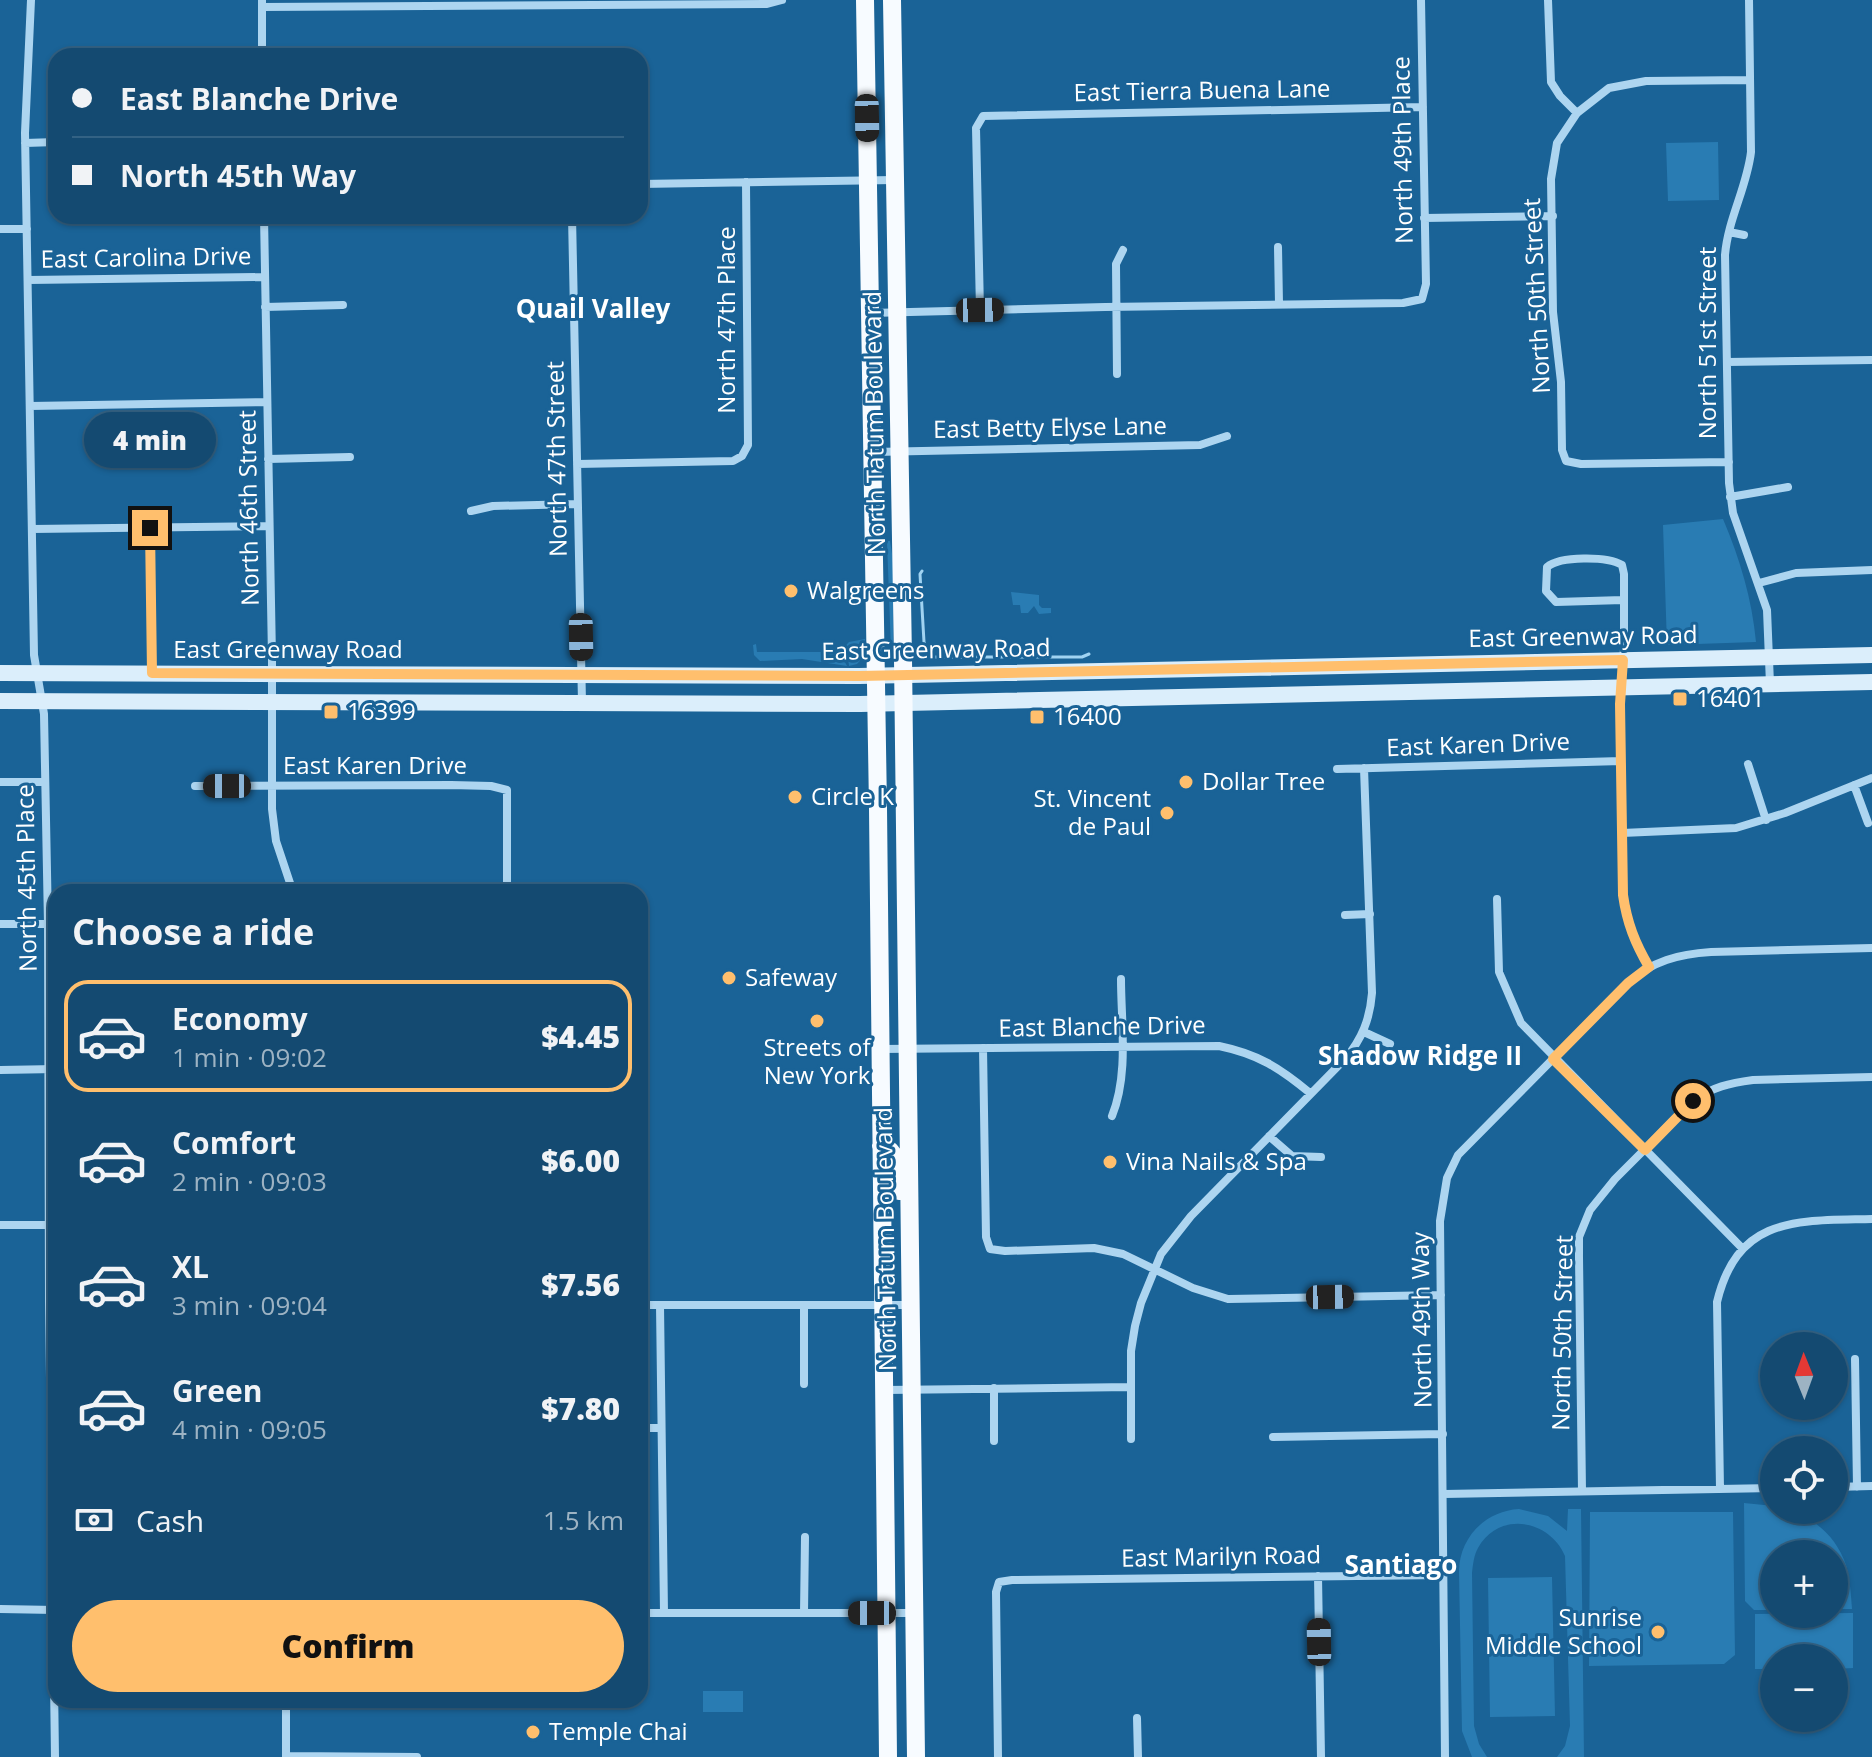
<!DOCTYPE html>
<html lang="en">
<head>
<meta charset="utf-8">
<style>
  :root { --surface:#144a71; --page:#215479; --text:#f1f3f6; --muted:#9db3c3; --line:#336284; --accent:#ffbf6d }
  body { margin:0; font-family:"Open Sans",sans-serif; background:var(--page); color:var(--text); height:100vh; display:flex; flex-direction:column; font-size:30px; white-space:nowrap }
  * { box-sizing:border-box; margin:0 }
  p { font-size:26px; color:var(--muted) }
  .icon { flex:none; width:44px; height:44px; fill:none; stroke:currentColor; stroke-width:2; stroke-linecap:round; stroke-linejoin:round }
  .map { position:relative; flex:1; overflow:hidden }
  .sheet { position:absolute; left:48px; top:884px; width:600px; height:824px; display:flex; flex-direction:column; background:var(--surface); border-radius:24px; box-shadow:0 2px 6px #0004,0 0 0 2px var(--line) }
  .sheet>* { flex:none }
  .banner { position:absolute; left:48px; top:48px; width:600px; height:176px; border-radius:24px; box-shadow:0 2px 6px #0004,0 0 0 2px var(--line); display:grid; align-content:center; height:176px; padding:0 24px; background:var(--surface) }
  .needle { width:52px; rotate:359deg }
  .buttons { position:absolute; left:1760px; top:1332px; display:grid; gap:16px }
  .buttons a { display:grid; place-items:center; width:88px; height:88px; border-radius:50%; background:var(--surface); box-shadow:0 2px 6px #0004,0 0 0 2px var(--line); font-size:40px }
  .end { position:absolute; width:36px; height:36px; margin:-18px; border:10px solid #ffbf6d; background:#111; box-shadow:0 0 0 4px #111 }
  .from { border-radius:50% }
  .bubble { position:absolute; height:56px; border-radius:28px; background:var(--surface); box-shadow:0 2px 6px #0004,0 0 0 2px var(--line); font-size:26px; font-weight:800; line-height:56px; text-align:center }
  .car { position:absolute; width:24px; height:48px; margin:-24px -12px; border-radius:10px; box-shadow:0 0 6px 2px #0007; background:linear-gradient(#222 24%,#8ab4d8 0 40%,#222 0 76%,#8ab4d8 0 86%,#222 0) }
  .banner b { display:flex; align-items:center; gap:28px; height:76px; font-size:30px }
  .banner b+b { border-top:2px solid var(--line) }
  .banner i { width:20px; height:20px; background:var(--text) }
  ul { padding:0; list-style:none }
  li { display:flex; align-items:center; gap:24px; height:112px; margin:0 16px 12px; padding:0 8px; border:4px solid transparent; border-radius:24px }
  li div { flex:1 }
  li b { display:block; font-size:30px }
  li em { font-style:normal; font-weight:800 }
  li.current { border-color:var(--accent) }
  li>.icon { width:72px; height:72px; stroke-width:1.5 }
  h2 { padding:0 24px; font-size:36px; line-height:96px }
  .pay { display:flex; align-items:center; gap:20px; height:88px; padding:0 24px; font-size:30px }
  .pay p { margin-inline-start:auto }
  .primary-button { display:flex; gap:16px; margin-top:auto; padding:16px 24px }
  .primary-button a { flex:1; height:92px; border-radius:48px; background:var(--accent); color:#111; font-size:32px; font-weight:800; line-height:92px; text-align:center }
  .map>svg:first-child { display:block }
  .green { fill:#297cb3 }
  .lines { fill:none; stroke-linecap:round; stroke-linejoin:round }
  .stream { stroke:#a0d3f2; stroke-width:3 }
  .minor { stroke:#add5f0; stroke-width:8 }
  .secondary { stroke:#dbeefb; stroke-width:16 }
  .primary { stroke:#f7fbff; stroke-width:18 }
  .route { stroke:#ffbf6d; stroke-width:10 }
  .poi-dot { fill:#ffbf6d; stroke:#1a6397; stroke-width:3 }
  .labels { text-anchor:middle; stroke-width:6; stroke-linejoin:round; paint-order:stroke }
  .street-label { font-size:24px; fill:#fff; stroke:#1a6397 }
  .poi-label { font-size:24px; fill:#fff; stroke:#1a6397; text-anchor:start }
  .neighbourhood-label { font-size:26px; font-weight:bold; fill:#fff; stroke:#1a6397 }
</style>
</head>
<body>
<div class="map">
<svg width="1872" height="1757" viewBox="0 0 1872 1757">
  <rect width="100%" height="100%" fill="#1a6397"/>
  <!-- green -->
  <path class="green" d="M1718,142l1,58 -51,1 -2,-58z
    M1723,519c17,40 29,80 33,123l-89,3 -4,-120z
    M887,541h3l3,19v91h-2z
    M1011,592l28,3v10l3,3h9v5l-12,1 -5,-8 -6,7h-7l-1,-8h-7z
    M865,639l-1,17 -7,8 -8,2c0,-11 -10,-14 0,-24z
    M756,644l1,8h83l7,14 -45,-7 -42,2 -6,-6 -1,-10z
    M1744,1503l30,3v4c33,0 61,23 72,55 4,13 5,30 6,44h-18v-55h-60v56h-20l-9,-9z
    M1519,1509l29,7 19,15 1,-22h13l3,248h-27l8,-11 5,-20 -5,-170c-15,-36 -66,-46 -87,-8 -4,7 -5,16 -6,25l2,153 5,18 8,13h-15l-10,-26 -3,-159c0,-34 26,-61 60,-63z
    M1590,1512h143l2,143 -11,9 -135,2z
    M1552,1577l3,139 -65,1 -2,-139z
    M1853,1613v55l-19,1v-11h-60v11h-19v-55z
    M703,1691h40v21h-40z"/>
  <g class="lines">
    <!-- stream -->
    <path class="stream" d="M922,571l-2,3 4,68 4,15h154l7,-3"/>
    <!-- minor -->
    <path class="minor" d="M31,0l-6,133 9,522 10,59 4,210 1,378 6,455
      M262,0v56
      M1548,0l3,82 9,14 17,17
      M1749,0l2,152c-4,35 -23,67 -26,103l4,228 4,30 34,97 3,74
      M262,7l505,-3 15,-4
      M25,143l31,-1
      M640,184l255,-4
      M264,216l8,441v152l4,32 17,51
      M572,216l10,486
      M1424,218l129,-2
      M0,229h27
      M1729,232l15,3
      M1278,247l1,57
      M28,280l237,-3
      M265,307l78,-2
      M980,310l-4,-182 7,-12 440,-9
      M871,313l234,-6 298,-4 19,-4 4,-15 -5,-284
      M1727,362l145,-2
      M1117,374l-1,-110 7,-14
      M30,406l237,-4
      M874,452l326,-7 27,-9
      M268,459l82,-2
      M1729,462l-148,2 -15,-3 -4,-11 -1,-68 -8,-70 -2,-133 6,-36 20,-30 32,-25 37,-7 104,-1
      M577,464l156,-3 9,-5 6,-11 -2,-263
      M1730,497l58,-10
      M471,511l22,-5 84,-2
      M150,528l2,145
      M32,529l237,-3
      M1759,583l37,-10 76,-3
      M1623,600l-67,2 -10,-11 1,-24c13,-11 60,-11 75,-2l2,9v75l-4,48 3,198c4,28 12,48 26,72
      M1748,764l18,56
      M1337,769l284,-8
      M0,782h45
      M1854,785l14,38
      M195,786l256,-1 40,1 16,4v102
      M1622,833l114,-5 49,-15 87,-35
      M1497,899l2,73 22,51 222,226
      M1345,915l25,-1
      M0,924h48
      M1364,1032l26,12
      M983,1048l3,189 4,12 15,2 89,-3 29,6 70,34 35,11 213,-4
      M881,1049l338,-3c39,8 61,22 91,47
      M0,1070l56,-1
      M1112,1116c17,-42 9,-93 9,-137
      M1269,1136l23,20 29,1
      M0,1225h49
      M640,1305h271
      M660,1305l4,308
      M1855,1359l2,128
      M804,1384v-79
      M994,1388v53
      M885,1390l246,-3
      M640,1428h21
      M1273,1437l170,-3
      M1131,1439v-88l4,-25 6,-23 20,-49 30,-38 154,-157c17,-20 25,-40 27,-66l-8,-225
      M1834,1487l38,-1
      M1720,1489l-3,-187c21,-87 81,-81 155,-83
      M1582,1491l-3,-234v-20l11,-27 25,-31 78,-78c19,-14 37,-18 60,-21l119,-3
      M1444,1494l330,-6
      M1318,1576l3,181
      M0,1609l55,1
      M640,1613h274
      M804,1613l1,-76
      M286,1700v57
      M1137,1718l1,39
      M286,1756l131,1
      M998,1757l-2,-165 3,-10 13,-2 432,-5
      M1445,1757l-5,-536 7,-43 11,-23 170,-172c24,-22 51,-29 83,-31l161,-4"/>
    <!-- secondary -->
    <path class="secondary" d="M0,673l859,3 1013,-21
      M0,701l860,3 1012,-22"/>
    <!-- primary -->
    <path class="primary" d="M865,0l13,808 10,949
      M892,0l11,659 13,1098
      M881,1146c19,4 16,29 18,45"/>
  </g>
  <g class="lines">
    <!-- route -->
    <path class="route" d="M150,528l2,145 707,3 764,-16 -3,44 3,191c4,28 12,48 26,72l-21,16 -75,76 92,91 48,-49"/>
  </g>
  <!-- markers -->
  <g class="poi-dot">
    <circle cx="791" cy="591" r="8"/>
    <rect x="1672" y="691" width="16" height="16" rx="4"/>
    <rect x="323" y="704" width="16" height="16" rx="4"/>
    <rect x="1029" y="709" width="16" height="16" rx="4"/>
    <circle cx="1186" cy="782" r="8"/>
    <circle cx="795" cy="797" r="8"/>
    <circle cx="1167" cy="813" r="8"/>
    <circle cx="729" cy="978" r="8"/>
    <circle cx="817" cy="1021" r="8"/>
    <circle cx="1110" cy="1162" r="8"/>
    <circle cx="1658" cy="1632" r="8"/>
    <circle cx="533" cy="1732" r="8"/>
  </g>
  <g class="labels">
    <!-- street labels -->
    <g class="street-label">
      <text transform="translate(1202 91) rotate(-1)" y="8">East Tierra Buena Lane</text>
      <text transform="translate(1403 150) rotate(-91)" y="8">North 49th Place</text>
      <text transform="translate(146 258) rotate(-1)" y="8">East Carolina Drive</text>
      <text transform="translate(1537 296) rotate(-93)" y="8">North 50th Street</text>
      <text transform="translate(727 320) rotate(-90)" y="8">North 47th Place</text>
      <text transform="translate(1708 343) rotate(-90)" y="8">North 51st Street</text>
      <text transform="translate(875 423) rotate(-91)" y="8">North Tatum Boulevard</text>
      <text transform="translate(1050 428) rotate(-1)" y="8">East Betty Elyse Lane</text>
      <text transform="translate(557 459) rotate(-91)" y="8">North 47th Street</text>
      <text transform="translate(249 508) rotate(-91)" y="8">North 46th Street</text>
      <text transform="translate(1583 637) rotate(-1)" y="8">East Greenway Road</text>
      <text x="288" y="658">East Greenway Road</text>
      <text transform="translate(936 650) rotate(-1)" y="8">East Greenway Road</text>
      <text transform="translate(1478 745) rotate(-2)" y="8">East Karen Drive</text>
      <text x="375" y="774">East Karen Drive</text>
      <text transform="translate(27 878) rotate(-91)" y="8">North 45th Place</text>
      <text transform="translate(1102 1027) rotate(-1)" y="8">East Blanche Drive</text>
      <text transform="translate(886 1239) rotate(-91)" y="8">North Tatum Boulevard</text>
      <text transform="translate(1422 1320) rotate(-91)" y="8">North 49th Way</text>
      <text transform="translate(1563 1333) rotate(-89)" y="8">North 50th Street</text>
      <text transform="translate(1221 1557) rotate(-1)" y="8">East Marilyn Road</text>
    </g>
    <!-- poi labels -->
    <g class="poi-label">
      <text x="807" y="599">Walgreens</text>
      <text x="1696" y="707">16401</text>
      <text x="347" y="720">16399</text>
      <text x="1053" y="725">16400</text>
      <text x="1202" y="790">Dollar Tree</text>
      <text x="811" y="805">Circle K</text>
      <text x="1151" y="807" text-anchor="end">St. Vincent<tspan x="1151" dy="28">de Paul</tspan></text>
      <text x="745" y="986">Safeway</text>
      <text x="817" y="1056" text-anchor="middle">Streets of<tspan x="817" dy="28">New York</tspan></text>
      <text x="1126" y="1170">Vina Nails &amp; Spa</text>
      <text x="1642" y="1626" text-anchor="end">Sunrise<tspan x="1642" dy="28">Middle School</tspan></text>
      <text x="549" y="1740">Temple Chai</text>
    </g>
    <!-- neighbourhood labels -->
    <g class="neighbourhood-label">
      <text x="593" y="318">Quail Valley</text>
      <text x="1420" y="1065">Shadow Ridge II</text>
      <text x="1401" y="1574">Santiago</text>
    </g>
  </g>
</svg>
<div class="buttons">
<a><svg class="needle" viewBox="-14 -14 28 28"><path d="M0-13l5 13h-10z" fill="#e53935"/><path d="M0 13l5-13h-10z" fill="#9db3c3"/></svg></a>
<a><svg class="icon" aria-label="locate" viewBox="0 0 24 24"><circle cx="12" cy="12" r="6"/><path d="M12 2v4M12 18v4M2 12h4M18 12h4"/></svg></a>
<a>+</a>
<a>−</a>
</div>
<i class="end from" style="left:1693px;top:1101px"></i>
<i class="end" style="left:150px;top:528px"></i>
<div class="bubble" style="left:84px;top:412px;width:132px">4 min</div>
<i class="car" style="left:867px;top:118px;rotate:179deg"></i>
<i class="car" style="left:980px;top:310px;rotate:89deg"></i>
<i class="car" style="left:581px;top:637px;rotate:179deg"></i>
<i class="car" style="left:227px;top:786px;rotate:270deg"></i>
<i class="car" style="left:1330px;top:1297px;rotate:89deg"></i>
<i class="car" style="left:872px;top:1613px;rotate:270deg"></i>
<i class="car" style="left:1319px;top:1642px;rotate:359deg"></i>
<div class="banner">
<b><i class="from"></i>East Blanche Drive</b>
<b><i></i>North 45th Way</b>
</div>
<section class="sheet">
<h2>Choose a ride</h2>
<ul>
<li class="current"><svg class="icon" aria-label="car" viewBox="0 0 24 24"><path d="M5 17H2v-5l4-1 3-4h7l3 4 3 1v5h-3M9 17h6M6 11h13"/><circle cx="7" cy="17" r="2"/><circle cx="17" cy="17" r="2"/></svg><div><b>Economy</b><p>1 min · 09:02</p></div><em>$4.45</em></li>
<li><svg class="icon" aria-label="car" viewBox="0 0 24 24"><path d="M5 17H2v-5l4-1 3-4h7l3 4 3 1v5h-3M9 17h6M6 11h13"/><circle cx="7" cy="17" r="2"/><circle cx="17" cy="17" r="2"/></svg><div><b>Comfort</b><p>2 min · 09:03</p></div><em>$6.00</em></li>
<li><svg class="icon" aria-label="car" viewBox="0 0 24 24"><path d="M5 17H2v-5l4-1 3-4h7l3 4 3 1v5h-3M9 17h6M6 11h13"/><circle cx="7" cy="17" r="2"/><circle cx="17" cy="17" r="2"/></svg><div><b>XL</b><p>3 min · 09:04</p></div><em>$7.56</em></li>
<li><svg class="icon" aria-label="car" viewBox="0 0 24 24"><path d="M5 17H2v-5l4-1 3-4h7l3 4 3 1v5h-3M9 17h6M6 11h13"/><circle cx="7" cy="17" r="2"/><circle cx="17" cy="17" r="2"/></svg><div><b>Green</b><p>4 min · 09:05</p></div><em>$7.80</em></li>
</ul>
<div class="pay"><svg class="icon" aria-label="cash" viewBox="0 0 24 24"><path d="M3 7h18v10H3z"/><circle cx="12" cy="12" r="2"/></svg>Cash<p>1.5 km</p></div>
<div class="primary-button"><a>Confirm</a></div>
</section>
</div>
</body>
</html>
